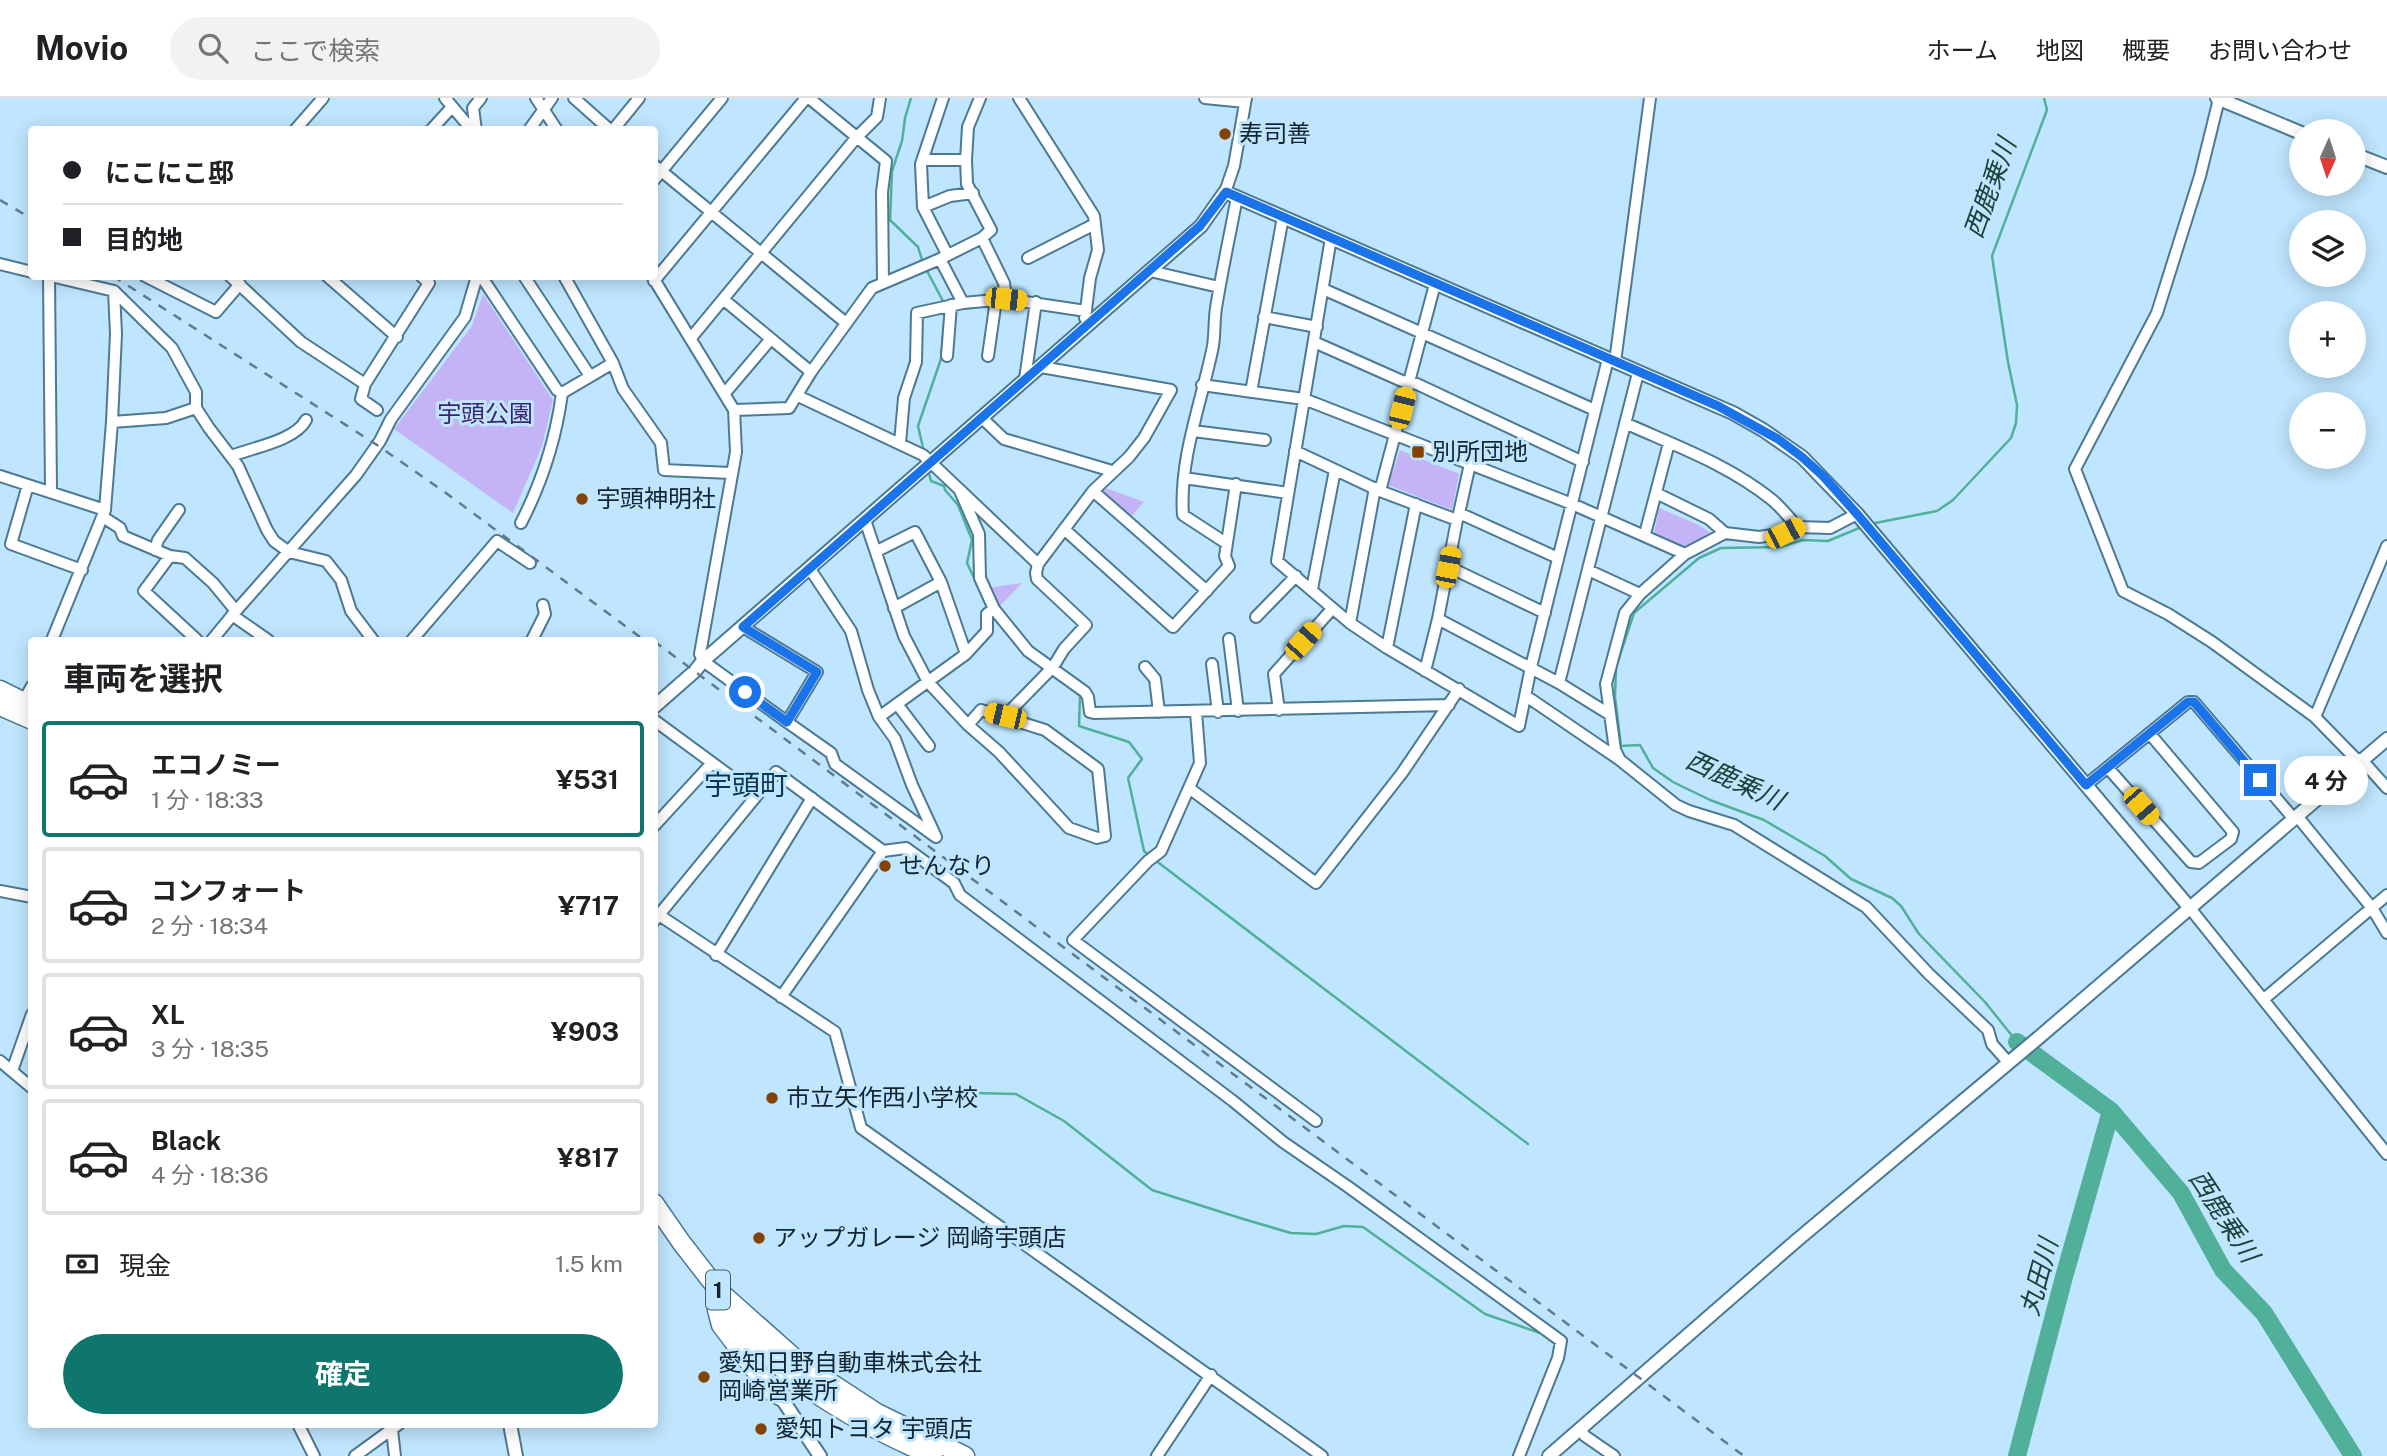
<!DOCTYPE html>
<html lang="ja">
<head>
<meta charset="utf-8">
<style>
  :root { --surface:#fff; --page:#f2f2f2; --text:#202124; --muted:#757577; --line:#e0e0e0; --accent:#0f766e }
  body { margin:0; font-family:"Public Sans","Noto Sans JP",sans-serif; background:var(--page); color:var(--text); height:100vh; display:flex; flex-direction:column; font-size:26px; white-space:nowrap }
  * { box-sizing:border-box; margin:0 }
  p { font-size:23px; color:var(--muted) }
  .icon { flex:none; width:38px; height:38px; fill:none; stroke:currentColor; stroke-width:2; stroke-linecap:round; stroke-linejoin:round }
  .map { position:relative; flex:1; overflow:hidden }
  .sheet { position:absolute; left:28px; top:539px; width:630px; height:791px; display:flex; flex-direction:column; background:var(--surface); border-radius:7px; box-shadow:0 4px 18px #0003 }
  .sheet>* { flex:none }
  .banner { position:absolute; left:28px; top:28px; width:630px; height:154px; border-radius:7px; box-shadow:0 4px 18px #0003; display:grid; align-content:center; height:154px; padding:0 35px; background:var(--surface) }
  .needle { width:46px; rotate:183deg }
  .tools { position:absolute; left:2289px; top:21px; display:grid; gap:14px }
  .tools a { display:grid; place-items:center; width:77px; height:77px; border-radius:50%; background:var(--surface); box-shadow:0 4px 18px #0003; font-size:35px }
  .end { position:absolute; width:32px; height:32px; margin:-16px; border:9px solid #1a73e8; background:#fff; box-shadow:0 0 0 4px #fff }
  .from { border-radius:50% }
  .bubble { position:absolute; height:49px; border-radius:24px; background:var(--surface); box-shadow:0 4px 18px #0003; font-size:23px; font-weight:700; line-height:49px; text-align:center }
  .car { position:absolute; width:21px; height:42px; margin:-21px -10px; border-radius:9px; box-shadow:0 0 5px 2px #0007; background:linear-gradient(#f5c518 24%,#345 0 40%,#f5c518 0 76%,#345 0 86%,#f5c518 0) }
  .banner b { display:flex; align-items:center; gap:24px; height:66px; font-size:26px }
  .banner b+b { border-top:2px solid var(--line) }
  .banner i { width:18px; height:18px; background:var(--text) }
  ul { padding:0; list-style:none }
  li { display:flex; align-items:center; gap:21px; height:116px; margin:0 14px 10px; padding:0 21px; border:4px solid var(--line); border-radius:7px }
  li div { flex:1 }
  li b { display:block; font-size:26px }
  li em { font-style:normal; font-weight:700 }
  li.current { border-color:var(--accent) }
  li>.icon { width:63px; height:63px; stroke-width:1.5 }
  h2 { padding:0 35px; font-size:32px; line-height:84px }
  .pay { display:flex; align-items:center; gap:18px; height:77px; padding:0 35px; font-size:26px }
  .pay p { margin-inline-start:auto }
  .action { display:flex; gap:14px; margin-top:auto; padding:14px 35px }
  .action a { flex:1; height:80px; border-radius:42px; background:var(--accent); color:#fff; font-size:28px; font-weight:700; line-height:80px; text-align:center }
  header { display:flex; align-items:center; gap:42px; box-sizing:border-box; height:98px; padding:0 35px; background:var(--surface); border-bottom:2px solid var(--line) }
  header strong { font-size:33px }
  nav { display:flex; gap:38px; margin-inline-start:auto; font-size:24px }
  .search { width:490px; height:63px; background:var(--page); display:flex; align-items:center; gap:18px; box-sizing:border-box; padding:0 24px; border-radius:38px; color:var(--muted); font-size:26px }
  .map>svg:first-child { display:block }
  .green { fill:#c4b4f5 }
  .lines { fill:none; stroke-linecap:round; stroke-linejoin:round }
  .stream { stroke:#50b099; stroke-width:2.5 }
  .river { stroke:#50b099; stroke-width:18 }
  .minor-casing { stroke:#4c7994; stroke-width:14 }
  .tertiary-casing { stroke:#4c7994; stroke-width:16 }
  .trunk-casing { stroke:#4c7994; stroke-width:21 }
  .minor { stroke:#fff; stroke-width:10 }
  .tertiary { stroke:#fff; stroke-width:12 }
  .trunk { stroke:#fff; stroke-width:18 }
  .rail { stroke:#5f7b8c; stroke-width:2.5; stroke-dasharray:9 9; stroke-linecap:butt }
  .route { stroke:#1a73e8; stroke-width:9 }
  .poi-dot { fill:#834307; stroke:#bfe6fe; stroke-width:2.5 }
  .labels { text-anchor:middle; stroke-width:6; stroke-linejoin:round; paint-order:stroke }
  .shield { fill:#bfe6fe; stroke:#465f6e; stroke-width:2 }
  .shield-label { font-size:23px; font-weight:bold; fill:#122530 }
  .poi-label { font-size:24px; fill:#122530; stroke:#bfe6fe; text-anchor:start }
  .park-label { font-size:24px; fill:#3e226f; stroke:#bfe6fe }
  .water-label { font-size:26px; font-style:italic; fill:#19443a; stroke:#bfe6fe }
  .quarter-label { font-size:28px; fill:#063951; stroke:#bfe6fe }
</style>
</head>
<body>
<header>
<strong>Movio</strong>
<div class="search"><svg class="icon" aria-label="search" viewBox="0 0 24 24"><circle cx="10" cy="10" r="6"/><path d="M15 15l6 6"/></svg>ここで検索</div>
<nav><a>ホーム</a><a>地図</a><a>概要</a><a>お問い合わせ</a></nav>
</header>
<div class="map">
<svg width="2387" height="1358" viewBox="0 0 2387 1358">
  <rect width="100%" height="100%" fill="#bfe6fe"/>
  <!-- green -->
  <path class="green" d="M483,196l70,106 -11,46 -29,67 -119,-84 78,-103z
    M1400,352l59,24 -7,36 -64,-25z
    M1106,390l38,14 -14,16 -27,-26z
    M1659,410l40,17 13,9 -24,17 -34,-17z
    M1022,485l-23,24 -12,-19z"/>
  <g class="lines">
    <!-- stream -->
    <path class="stream" d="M911,0l-6,20 -3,23 -10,30 -2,49 28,27 5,16
      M926,171l18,34
      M924,354l-6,-26 23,-67 4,-49
      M928,371l3,12 13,5 1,4 13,15 14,35 -5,23 22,47
      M1870,426l67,-13 16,-11 58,-62 5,-15 1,-18 -9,-43 -16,-106 55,-146 -3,-12
      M1864,428l-36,15 -25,-1 -23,7 -59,1 -22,10 -65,55 -18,54 -1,30 6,49 19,-1 13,23 20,14 37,18 54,20 61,36 26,23 41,19 9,8 18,28 66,68 32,40
      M1075,593l5,4 -1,31 50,16 13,17 -14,19 16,73 6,5
      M1155,762l373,284
      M933,994l83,2 48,27 88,69 88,28 51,15 25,1 28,-8 19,1 122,87 55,19"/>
    <!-- river -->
    <path class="river" d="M2017,944l94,69 70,82 42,77 41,43 89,143
      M2017,1358l47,-179 47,-166"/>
    <!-- minor casing -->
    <g class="minor-casing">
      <path id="minor" d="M445,0l27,32
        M536,0l21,32
        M574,0l36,32
        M809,0l77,63 -4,31 1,91
        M943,0l-22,66 2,43 24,47
        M1019,0l75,118 4,34 -8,28 -5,40
        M1205,0l40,4
        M2219,1l-19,77 -43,137 -82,156 48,122 45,23 44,28 103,75 40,41 7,2 25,28
        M295,32l28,-32
        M431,32l21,-23
        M476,32l-3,-22 8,-10
        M529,32l23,-32
        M613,32l26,-32
        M923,62h43
        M654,67l192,158
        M654,82l68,-82
        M1225,94l9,-26 12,-68
        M923,109l27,-11 23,-3
        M982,140l22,45 2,16
        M1331,140l-54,323 73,62 37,25 132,78 12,-59 77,-308
        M1028,160l67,-34
        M940,161l23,44
        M0,166l32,8
        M1150,173l69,16
        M49,178l2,215
        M51,178l63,15 58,57 24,44v16l13,20 29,38 29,64 7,11 15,11 37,9 15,19 10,31 22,29
        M145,178l71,36 24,-28
        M230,178l71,66 64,42 64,-101 -8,-7
        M327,178l70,61
        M481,178l76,114 5,3
        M524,178l66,100
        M564,178l49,87 10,26 38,54 3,27 67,3
        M652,178l82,134 2,42 -36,202 3,7 84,61 30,-50 -74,-45
        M654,183l152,-183
        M1323,191l272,121
        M723,201l88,73
        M1264,219l53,10
        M691,240l165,-200 21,-21 3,-19
        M1314,244l88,39 15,3 166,78
        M947,258l4,-51
        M988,258l8,-56
        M1615,264l35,-264
        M1025,281l11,-77
        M365,286l-4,15 16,11
        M1202,287l102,14 268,105 113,50
        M1251,294l32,-175
        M562,295l51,-30
        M725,295l45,-53
        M798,298l125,59 115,109
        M734,312l55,-2 22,-36 61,-84 68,-29 42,-21 9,-8 -24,-46 -1,-24 2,-33 12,-29
        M982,320l22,21 108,32
        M112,324l54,-4 30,-10
        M1625,325c51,23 102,41 146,76 10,8 18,18 26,28
        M1193,333l72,9
        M900,345l4,-45 12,-36 1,-49 46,-10 43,-4 80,12
        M1295,353l85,40 77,29 -19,99 -13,52
        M231,358c20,-8 64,-15 75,-36
        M0,378l105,34
        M1184,380l104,15
        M28,387l-17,59 71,26
        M960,393l19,43 1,44 14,31 34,42 57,41 3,5 2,15 4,1 355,-8
        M1093,393l114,100
        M1380,393l55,-207
        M1656,395l53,26 16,14
        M1459,415l99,45
        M103,419l17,11 3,8 47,20 15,2 28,25 23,28
        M1458,420l12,-54
        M865,422l39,116 24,46 40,43 31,27 70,76 28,10 8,-2 -7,-67 -53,-39 -64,-20 -13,15
        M521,425c21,-41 35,-84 41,-130
        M1064,431l109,98 56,-61 -4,-10 11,-72
        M1645,436l24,-91
        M1226,445l-43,-28c-4,-57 19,-114 30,-169 2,-13 1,-25 3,-38 6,-37 14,-74 21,-111
        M155,452l3,-10 21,-30
        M877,453l38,-19 26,50 25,72
        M170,458l-26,35 53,49
        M1449,469l96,46
        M810,471l41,62 17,59 11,27 87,-63 21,-23v-17l7,-5
        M1588,472l52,24
        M1312,491l23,-119
        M894,510l47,-26
        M232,517l36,25
        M1256,519l40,-41
        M1438,521l121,64 50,31
        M1350,525l25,-135
        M1229,541l9,72
        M52,542l53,-130 7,-88 4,-88 -2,-43
        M212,542l23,-28 121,-137 24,-34 11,-22 74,-102 12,-41
        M412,542l85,-99 33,22
        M532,542l13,-26 -2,-9
        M1387,550l29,-144
        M1212,566l6,48
        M1145,569l10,12 4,33
        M1559,585l79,-310
        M1526,598l94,64 56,45 13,6 45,14 132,82 62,66 60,57 4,14 16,18
        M23,604l9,-16
        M897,606l32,42
        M1279,612l-5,-36 58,-65
        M1196,614l4,51 -39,88 -13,10 -75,79 243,181
        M1005,618l48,-49 11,-18 22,-24 -49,-46 -1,-6 2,-9 55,-73 36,-34 15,-19 27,-48 -130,-23
        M2315,619l72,-171
        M654,622l102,75
        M787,624l44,31 4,11 101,73 -24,-52 -17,-46 -16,-22
        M1620,662l-5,-10 -9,-66 19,-71 15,-19 45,-40 40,-21 34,4 26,-4 12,-6 33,1 27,-14
        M2108,670l83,94 8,1 32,-24 2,-7 -83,-98
        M2086,687l102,-83h6l100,117
        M1189,690l127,95 86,-110 57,-84
        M2297,718l75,92 15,25
        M654,728l58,-63
        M0,793l32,6
        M2189,809l198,247
        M659,817l176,117 26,96 461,328
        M654,823l122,-149 107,79 23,-3 48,35 6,12 273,206 50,41 64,44 214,155 -3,17 -39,98
        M716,857l96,-157
        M781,899l102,-146
        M2264,901l123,-104
        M0,963l32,27
        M12,973l20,-57
        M298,1326l16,32
        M392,1332l3,26
        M1580,1332l5,6 29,20
        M355,1358l44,-32
        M1157,1358l54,-81"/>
    </g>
    <!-- tertiary casing -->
    <g class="tertiary-casing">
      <path id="tertiary" d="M2217,0l84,35
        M2354,56l33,13
        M654,609l41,-36 8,-10 498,-435 24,-34 508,221 30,17 39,27 55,57 332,393
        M793,1272l-10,16 -3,10 40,60
        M510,1326l6,32
        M1549,1358l247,-215 241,-202 350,-300"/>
    </g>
    <!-- trunk casing -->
    <g class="trunk-casing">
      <path id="trunk" d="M0,592l32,16
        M0,608l32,14
        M654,1105l27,39 38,49 80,71 78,51 88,43
        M717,1212l4,15 50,66 9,5
        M722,1212c23,23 45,47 71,67 42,32 91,58 140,79"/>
    </g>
    <!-- minor -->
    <use href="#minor" class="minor"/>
    <!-- tertiary -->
    <use href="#tertiary" class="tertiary"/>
    <!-- trunk -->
    <use href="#trunk" class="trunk"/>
    <!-- rail -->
    <path class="rail" d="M0,102l32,19
      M113,178l264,169 69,48 198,147
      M654,543l1090,815"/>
  </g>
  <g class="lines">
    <!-- route -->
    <path class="route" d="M745,594l42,30 30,-50 -74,-45 457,-401 26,-34 492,214 60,33 24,18 21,19 34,38 229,271 102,-83h6l66,78"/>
  </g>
  <!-- markers -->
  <g class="poi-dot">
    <circle cx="1225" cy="36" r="7"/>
    <rect x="1411" y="347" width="14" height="14" rx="3.5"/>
    <circle cx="582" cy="401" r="7"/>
    <circle cx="885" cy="768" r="7"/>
    <circle cx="772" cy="1000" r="7"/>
    <circle cx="759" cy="1140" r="7"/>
    <circle cx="704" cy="1279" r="7"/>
    <circle cx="761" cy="1331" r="7"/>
  </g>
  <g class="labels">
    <!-- shield labels -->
    <rect class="shield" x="706" y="1172.5" width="24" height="39" rx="5"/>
    <g class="shield-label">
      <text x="718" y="1200">1</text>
    </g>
    <!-- poi labels -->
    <g class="poi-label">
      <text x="1239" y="44">寿司善</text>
      <text x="1432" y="362">別所団地</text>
      <text x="596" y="409">宇頭神明社</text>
      <text x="899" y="776">せんなり</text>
      <text x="786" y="1008">市立矢作西小学校</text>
      <text x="773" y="1148">アップガレージ 岡崎宇頭店</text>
      <text x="718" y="1273">愛知日野自動車株式会社<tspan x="718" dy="28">岡崎営業所</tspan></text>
      <text x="775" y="1339">愛知トヨタ 宇頭店</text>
    </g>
    <!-- park labels -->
    <g class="park-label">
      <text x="485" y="324">宇頭公園</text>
    </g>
    <!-- water labels -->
    <g class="water-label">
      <text transform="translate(1990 90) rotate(-70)" y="9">西鹿乗川</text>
      <text transform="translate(1735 682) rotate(25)" y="9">西鹿乗川</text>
      <text transform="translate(2224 1118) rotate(57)" y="9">西鹿乗川</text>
      <text transform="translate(2039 1179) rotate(-75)" y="9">丸田川</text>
    </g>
    <!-- quarter labels -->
    <g class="quarter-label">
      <text x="746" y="697">宇頭町</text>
    </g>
  </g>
</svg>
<div class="tools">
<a><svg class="needle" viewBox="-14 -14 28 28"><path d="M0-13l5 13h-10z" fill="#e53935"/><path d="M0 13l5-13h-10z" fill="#757577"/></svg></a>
<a><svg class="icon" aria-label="layers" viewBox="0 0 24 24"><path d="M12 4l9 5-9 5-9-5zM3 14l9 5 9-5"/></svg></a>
<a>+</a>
<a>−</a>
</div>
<i class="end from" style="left:745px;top:594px"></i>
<i class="end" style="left:2260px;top:682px"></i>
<div class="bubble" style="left:2284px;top:658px;width:84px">4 分</div>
<i class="car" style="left:1006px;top:201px;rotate:96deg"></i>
<i class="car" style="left:1402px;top:310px;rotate:14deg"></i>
<i class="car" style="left:1785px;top:435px;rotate:63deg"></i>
<i class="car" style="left:1448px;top:469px;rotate:11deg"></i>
<i class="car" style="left:1303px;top:543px;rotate:42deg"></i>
<i class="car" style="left:1005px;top:618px;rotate:283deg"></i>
<i class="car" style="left:2141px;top:708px;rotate:139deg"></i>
<div class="banner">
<b><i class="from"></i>にこにこ邸</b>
<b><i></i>目的地</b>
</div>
<section class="sheet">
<h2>車両を選択</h2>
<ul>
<li class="current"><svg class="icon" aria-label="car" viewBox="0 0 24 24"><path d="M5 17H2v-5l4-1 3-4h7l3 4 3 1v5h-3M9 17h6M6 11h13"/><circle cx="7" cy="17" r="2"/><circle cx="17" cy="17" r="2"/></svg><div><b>エコノミー</b><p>1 分 · 18:33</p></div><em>¥531</em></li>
<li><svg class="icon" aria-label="car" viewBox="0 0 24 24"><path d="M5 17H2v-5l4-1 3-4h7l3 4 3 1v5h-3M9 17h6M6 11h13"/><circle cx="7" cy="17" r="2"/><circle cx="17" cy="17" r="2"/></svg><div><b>コンフォート</b><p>2 分 · 18:34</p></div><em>¥717</em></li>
<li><svg class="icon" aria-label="car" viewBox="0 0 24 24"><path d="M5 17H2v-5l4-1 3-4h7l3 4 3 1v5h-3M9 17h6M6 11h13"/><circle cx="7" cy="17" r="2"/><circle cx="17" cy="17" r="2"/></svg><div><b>XL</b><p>3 分 · 18:35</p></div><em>¥903</em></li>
<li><svg class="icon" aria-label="car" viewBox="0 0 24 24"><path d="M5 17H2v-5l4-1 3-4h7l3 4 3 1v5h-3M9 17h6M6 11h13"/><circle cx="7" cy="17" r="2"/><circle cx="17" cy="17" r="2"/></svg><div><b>Black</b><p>4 分 · 18:36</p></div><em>¥817</em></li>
</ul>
<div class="pay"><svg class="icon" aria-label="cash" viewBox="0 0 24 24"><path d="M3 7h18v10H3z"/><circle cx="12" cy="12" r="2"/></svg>現金<p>1.5 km</p></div>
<div class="action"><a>確定</a></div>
</section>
</div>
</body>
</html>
